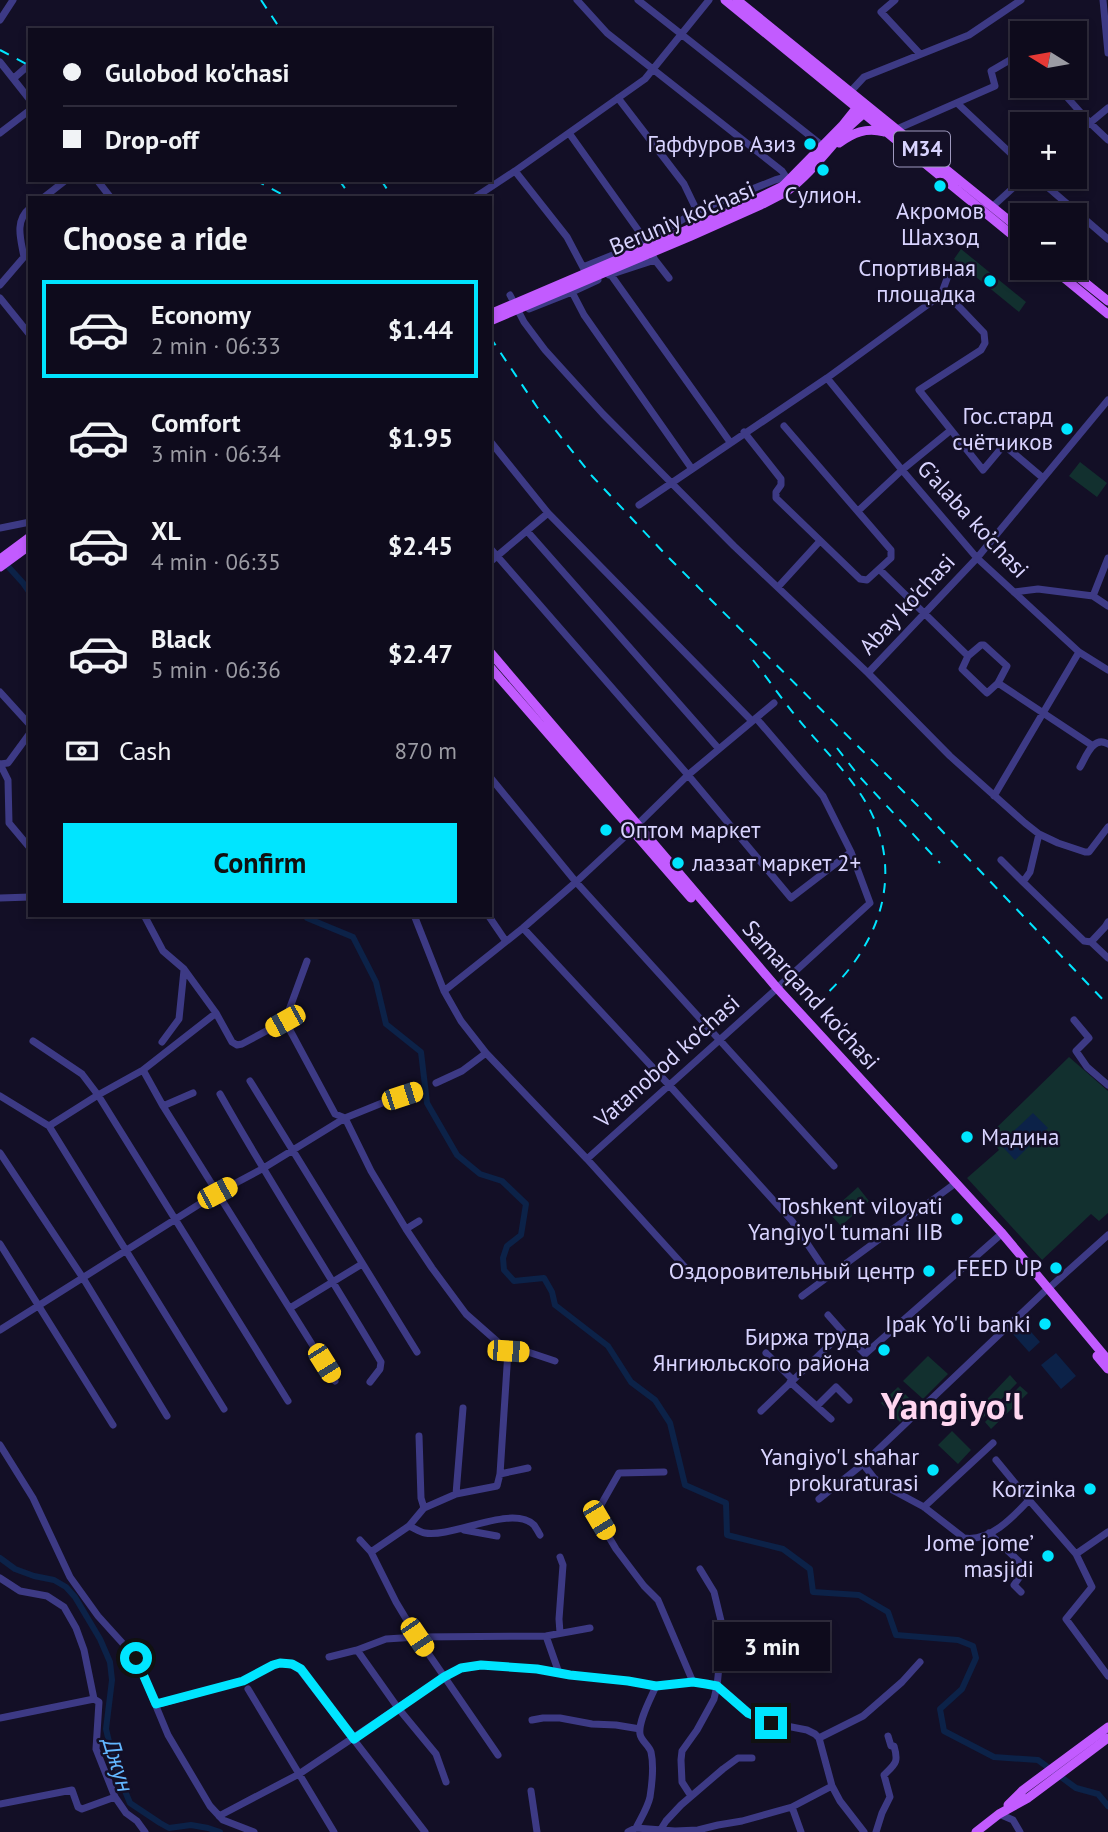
<!DOCTYPE html>
<html lang="en">
<head>
<meta charset="utf-8">
<style>
  :root { --surface:#0e0b1c; --page:#171425; --text:#f1f3f6; --muted:#9b9ba3; --line:#2e2b3b; --accent:#00e5ff }
  body { margin:0; font-family:"PT Sans",sans-serif; background:var(--page); color:var(--text); height:100vh; display:flex; flex-direction:column; font-size:26px; white-space:nowrap }
  * { box-sizing:border-box; margin:0 }
  p { font-size:23px; color:var(--muted) }
  .icon { flex:none; width:38px; height:38px; fill:none; stroke:currentColor; stroke-width:2; stroke-linecap:round; stroke-linejoin:round }
  .map { position:relative; flex:1; overflow:hidden }
  .panel { position:absolute; left:28px; top:196px; width:464px; height:721px; display:flex; flex-direction:column; background:var(--surface); border-radius:0px; box-shadow:0 4px 10px #0003,0 0 0 2px var(--line) }
  .panel>* { flex:none }
  .banner { position:absolute; left:28px; top:28px; width:464px; height:154px; border-radius:0px; box-shadow:0 4px 10px #0003,0 0 0 2px var(--line); display:grid; align-content:center; height:154px; padding:0 35px; background:var(--surface) }
  .needle { width:46px; rotate:281deg }
  .tools { position:absolute; left:1010px; top:21px; display:grid; gap:14px }
  .tools a { display:grid; place-items:center; width:77px; height:77px; border-radius:0px; background:var(--surface); box-shadow:0 4px 10px #0003,0 0 0 2px var(--line); font-size:35px }
  .end { position:absolute; width:32px; height:32px; margin:-16px; border:9px solid #00e5ff; background:#111; box-shadow:0 0 0 4px #111 }
  .from { border-radius:50% }
  .bubble { position:absolute; height:49px; border-radius:0px; background:var(--surface); box-shadow:0 4px 10px #0003,0 0 0 2px var(--line); font-size:23px; font-weight:800; line-height:49px; text-align:center }
  .car { position:absolute; width:21px; height:42px; margin:-21px -10px; border-radius:9px; box-shadow:0 0 5px 2px #0007; background:linear-gradient(#f5c518 24%,#345 0 40%,#f5c518 0 76%,#345 0 86%,#f5c518 0) }
  .banner b { display:flex; align-items:center; gap:24px; height:66px; font-size:26px }
  .banner b+b { border-top:2px solid var(--line) }
  .banner i { width:18px; height:18px; background:var(--text) }
  ul { padding:0; list-style:none }
  li { display:flex; align-items:center; gap:21px; height:98px; margin:0 14px 10px; padding:0 21px; border:4px solid transparent; border-radius:0px }
  li div { flex:1 }
  li b { display:block; font-size:26px }
  li em { font-style:normal; font-weight:800 }
  li.current { border-color:var(--accent) }
  li>.icon { width:63px; height:63px; stroke-width:1.5 }
  h2 { padding:0 35px; font-size:32px; line-height:84px }
  .pay { display:flex; align-items:center; gap:18px; height:77px; padding:0 35px; font-size:26px }
  .pay p { margin-inline-start:auto }
  .primary-button { display:flex; gap:14px; margin-top:auto; padding:14px 35px }
  .primary-button a { flex:1; height:80px; border-radius:0px; background:var(--accent); color:#111; font-size:28px; font-weight:800; line-height:80px; text-align:center }
  .map>svg:first-child { display:block }
  .green { fill:#12302f }
  .water { fill:#0c2248 }
  .lines { fill:none; stroke-linecap:round; stroke-linejoin:round }
  .canal { stroke:#0c2248; stroke-width:6 }
  .minor { stroke:#3d3a85; stroke-width:7 }
  .major { stroke:#c25bff; stroke-width:9 }
  .rail { stroke:#00e5ff; stroke-width:2; stroke-dasharray:10 9; stroke-linecap:butt }
  .major-bridge { stroke:#c25bff; stroke-width:9 }
  .route { stroke:#00e5ff; stroke-width:9 }
  .poi-dot { fill:#00e5ff; stroke:#130f26; stroke-width:2.5 }
  .labels { text-anchor:middle; stroke-width:5; stroke-linejoin:round; paint-order:stroke }
  .shield { fill:#130f26; stroke:#9e99be; stroke-width:2 }
  .shield-label { font-size:21px; font-weight:bold; fill:#d9d4ff }
  .poi-label { font-size:23px; fill:#d9d4ff; stroke:#130f26; text-anchor:end }
  .street-label { font-size:23px; fill:#d9d4ff; stroke:#130f26 }
  .water-label { font-size:24px; font-style:italic; fill:#62b6ff; stroke:#130f26 }
  .town-label { font-size:37px; font-weight:bold; fill:#ffd6f0; stroke:#130f26 }
</style>
</head>
<body>
<div class="map">
<svg width="1108" height="1832" viewBox="0 0 1108 1832">
  <rect width="100%" height="100%" fill="#130f26"/>
  <!-- green -->
  <path class="green" d="M961,249l65,53 -7,10 -65,-53z
    M1080,462l27,21 -10,14 -28,-21z
    M1069,1057l39,34v122l-9,8 -8,-7 -49,46 -75,-82 32,-28 -11,-14z
    M858,1187l11,14 -28,25 -12,-13z
    M928,1356l20,18 -25,25 -20,-18z
    M1010,1375l7,8 -35,36 -7,-7z
    M1020,1386l8,7 -37,36 -6,-7z
    M898,1387l18,18 -16,17 -19,-19z
    M952,1431l19,19 -13,14 -20,-19z"/>
  <!-- water -->
  <path class="water" d="M1033,1113l15,15 -33,32 -15,-16z
    M1024,1324l16,18 -11,10 -16,-18z
    M1056,1353l20,23 -15,13 -20,-24z"/>
  <g class="lines">
    <!-- canal -->
    <path class="canal" d="M4,562l19,21 7,10
      M307,915v3l46,19 23,45 10,42 35,28 6,51 30,52 23,19 22,7 24,23 -5,31 -14,11 -4,12 1,12 10,11 30,-3 8,14 3,13 53,41 23,36 24,18 15,23 15,62 41,18 1,32 56,14 27,20 3,23 46,3 29,17 8,23 62,5 15,6 3,12 -14,31 -22,20 4,22 50,26 44,3 38,28 22,6 10,12
      M0,1558l15,11 19,7 20,4 12,7 9,10 25,42 10,23 2,18 -6,49 9,38 15,36 30,20 9,5 22,-3 17,3 12,4"/>
    <!-- minor -->
    <path class="minor" d="M577,0l30,33 175,138 4,6
      M638,0l186,147
      M895,0l-14,12 39,42
      M1103,0l5,53
      M0,20l13,-20
      M0,62l30,38
      M14,78l16,-14
      M1057,86l33,37 18,17
      M851,91l13,-14 105,-42 52,-35
      M618,98l66,86 13,27
      M957,103l65,61
      M897,129l98,-43 -4,-15 31,-18
      M0,133l30,-23
      M569,133l74,104 12,23 14,18
      M1074,136l34,-28
      M515,171l52,66 18,34
      M1036,177l72,62
      M97,180l14,18
      M43,198l23,-18
      M474,198l41,-27 130,-92 64,-79
      M992,207l33,-30
      M583,267l62,-25 52,-31 78,-31 11,-3 4,1
      M609,275l46,-15
      M611,275l119,167
      M0,285l24,-28c-3,-17 -10,-36 6,-49
      M943,290l41,43 1,10 -4,7 -62,40 64,80 21,-25 39,33
      M572,292l12,23 108,154
      M510,295l14,27 21,28 58,64 131,132 134,127 82,83 75,67 14,11 19,9 27,9h4l19,-25
      M0,298l30,37
      M529,309l43,-17 26,-12
      M827,378l75,92 75,88 102,94 29,18
      M744,432l37,47v6l-5,7v6l84,81 7,1 24,-22v-8l-107,-124
      M490,441l58,72 204,208
      M639,505l188,-127 114,-83 7,-19
      M858,511l44,-41 49,-40
      M0,528l30,-6
      M527,531l192,218
      M490,548l198,227 103,123 60,-46
      M490,562l58,-49
      M880,570l88,86
      M778,587l42,-46
      M1014,592l24,-3 55,7 15,10
      M1093,596l15,-38
      M981,645h3l23,21 -9,17 -11,10 -25,-24 6,-13z
      M868,673l109,-115 131,-158
      M998,683l95,63
      M0,692l30,33
      M756,718l67,78 28,56 19,51 -93,85
      M0,764l8,16 1,43 21,25
      M0,764l8,-1 22,-30
      M1080,767c6,-10 13,-32 28,-23
      M490,777l86,105 258,284
      M994,796l85,-144
      M637,825l51,-50 86,-72
      M1039,834l-9,38 -7,10 61,59 7,1 17,16
      M1001,860l22,22
      M0,898l30,-1
      M144,915l19,36 21,18 32,44 16,29 5,3 5,-1 43,-23 50,93 10,4 26,53 35,58 26,39 34,46 42,37 20,1 27,9
      M414,915l30,76 17,30 25,32 101,106 105,116
      M488,915l17,25
      M523,928l146,157 123,136 37,55 -27,20
      M1091,942l14,-15 3,-5
      M444,991l79,-63 53,-46 56,-52
      M1074,1020l15,18 -13,13 11,16 21,18
      M285,1021l22,-60
      M33,1041l49,33 16,21 190,306
      M162,1042l17,-23 5,-49
      M143,1070l20,36 172,275
      M250,1081l167,271
      M436,1083l26,-12 24,-18
      M220,1094c51,91 108,178 161,268l-1,7 -10,13
      M0,1096l49,30 49,-31 45,-25 73,-57
      M163,1106l30,-13
      M49,1126l175,283
      M0,1153l83,125 84,138
      M587,1159l186,-167
      M406,1229l13,-8
      M0,1244l113,181
      M829,1276l124,-91
      M1049,1288l59,-53
      M290,1308l72,-44
      M828,1315l15,17
      M0,1330l217,-137 45,-24 83,-51 42,-17 31,-11
      M766,1353l27,27
      M790,1382l41,37
      M817,1406l19,-19 13,13
      M761,1411l82,-79 22,22 134,-118
      M419,1436l2,62 3,10
      M0,1445l33,53 37,79 28,39 38,42 32,77 42,71 13,14 31,12
      M996,1460l33,40
      M863,1464l11,14 9,7 41,22 40,31c26,4 49,-21 65,-38l47,54
      M664,1472l-45,1 -21,37 -1,7 19,32 28,37 14,14 35,82
      M500,1474l28,-6
      M456,1494l7,-86
      M819,1499l44,-35 182,-173
      M924,1507l69,-64
      M409,1526c5,2 11,6 16,7 28,5 87,-29 109,-8 2,3 4,6 6,10
      M464,1530l33,6
      M1108,1532l-32,22 16,33 -26,32 42,57
      M989,1533l37,35 -12,17 7,7
      M360,1540l11,12 25,50 21,35 81,118
      M371,1552l38,-26 15,-18 32,-14 41,-8 3,-12 8,-123
      M560,1557l3,8 -4,54 1,14
      M0,1578l20,13 27,5 17,11 12,21 8,22 10,49 5,3 -3,47 19,48 11,16 11,8 8,11
      M546,1636l13,37
      M357,1650l41,58 38,46 10,28
      M329,1657l28,-7 29,-11 31,-2 129,-1 44,-8
      M248,1689l86,143
      M156,1705l87,-24 30,-16 7,-2 17,3 128,166
      M0,1718l94,-19
      M532,1720l11,-2h17l32,6 24,1 24,4
      M819,1738l44,-22 39,-34 18,-20
      M531,1791l6,41
      M691,1796l-9,-14 -1,-22 1,-9 15,-21 17,-31 3,-13 6,-57 -9,-37 -14,-23
      M0,1804l72,-14 6,17 4,2 33,-12
      M792,1807l9,25
      M999,1814l14,6 7,12
      M219,1816l80,-42 145,-97 17,-9 20,-3 56,4 33,6 59,6 27,5 37,-4 13,2 11,2 31,27 11,6 12,4 36,7 8,4 4,4 13,48 8,15 24,31
      M636,1828c5,-10 12,-21 14,-31 2,-13 4,-32 1,-45 -2,-7 -10,-11 -11,-18 -2,-13 11,-36 16,-48
      M661,1829l5,-8 15,-16 42,-36 15,-11h14
      M628,1832l8,-4 39,3 23,-1 20,-5 24,-4 50,-14 40,-21
      M876,1832l6,-19 8,-16 -6,-22c11,-11 15,-12 10,-29h-3l-3,-10"/>
    <!-- major -->
    <path class="major" d="M725,0l297,243
      M737,0l285,231
      M839,143c14,-10 27,-16 45,-11
      M783,186l59,-60 16,-20
      M786,192c23,-17 40,-40 59,-61 6,-7 14,-13 21,-20
      M1052,268l56,46
      M1067,268l41,33
      M0,559l30,-22
      M0,567l30,-22
      M490,652l287,336 224,244 107,128
      M490,667l201,231
      M1097,1356l11,13
      M1008,1805l15,-15 85,-63
      M976,1832l23,-18 29,-16 80,-60"/>
    <!-- rail -->
    <path class="rail" d="M261,0l20,30
      M0,50l30,16
      M255,180l34,18
      M339,180l13,18
      M381,180l12,18
      M490,337l47,70 55,69 74,79 257,256 185,194
      M753,660c16,20 30,41 46,60 23,28 52,55 70,88 37,72 7,142 -49,192
      M837,748l21,27 82,88"/>
    <!-- major-bridge -->
    <path class="major-bridge" d="M490,314l246,-105 47,-23
      M490,321l201,-85 72,-32 23,-12"/>
  </g>
  <g class="lines">
    <!-- route -->
    <path class="route" d="M136,1658l20,46 87,-23 30,-16 7,-2 12,1 9,5 53,70 90,-62 17,-9 20,-3 56,4 33,6 58,6 28,5 37,-4 13,2 11,2 31,27 23,10"/>
  </g>
  <!-- markers -->
  <g class="poi-dot">
    <circle cx="810" cy="144" r="7"/>
    <circle cx="823" cy="170" r="7"/>
    <circle cx="940" cy="186" r="7"/>
    <circle cx="990" cy="281" r="7"/>
    <circle cx="1067" cy="429" r="7"/>
    <circle cx="606" cy="830" r="7"/>
    <circle cx="678" cy="863" r="7"/>
    <circle cx="967" cy="1137" r="7"/>
    <circle cx="957" cy="1219" r="7"/>
    <circle cx="1056" cy="1268" r="7"/>
    <circle cx="929" cy="1271" r="7"/>
    <circle cx="1045" cy="1324" r="7"/>
    <circle cx="884" cy="1350" r="7"/>
    <circle cx="933" cy="1470" r="7"/>
    <circle cx="1090" cy="1489" r="7"/>
    <circle cx="1048" cy="1556" r="7"/>
  </g>
  <g class="labels">
    <!-- shield labels -->
    <rect class="shield" x="894" y="131.5" width="56" height="35" rx="5"/>
    <g class="shield-label">
      <text x="922" y="156">M34</text>
    </g>
    <!-- poi labels -->
    <g class="poi-label">
      <text x="796" y="152">Гаффуров Азиз</text>
      <text x="823" y="203" text-anchor="middle">Сулион.</text>
      <text x="940" y="219" text-anchor="middle">Акромов<tspan x="940" dy="26">Шахзод</tspan></text>
      <text x="976" y="276">Спортивная<tspan x="976" dy="26">площадка</tspan></text>
      <text x="1053" y="424">Гос.стард<tspan x="1053" dy="26">счётчиков</tspan></text>
      <text x="620" y="838" text-anchor="start">Оптом маркет</text>
      <text x="692" y="871" text-anchor="start">лаззат маркет 2+</text>
      <text x="981" y="1145" text-anchor="start">Мадина</text>
      <text x="943" y="1214">Toshkent viloyati<tspan x="943" dy="26">Yangiyo'l tumani IIB</tspan></text>
      <text x="1042" y="1276">FEED UP</text>
      <text x="915" y="1279">Оздоровительный центр</text>
      <text x="1031" y="1332">Ipak Yo'li banki</text>
      <text x="870" y="1345">Биржа труда<tspan x="870" dy="26">Янгиюльского района</tspan></text>
      <text x="919" y="1465">Yangiyo'l shahar<tspan x="919" dy="26">prokuraturasi</tspan></text>
      <text x="1076" y="1497">Korzinka</text>
      <text x="1034" y="1551">Jome jome’<tspan x="1034" dy="26">masjidi</tspan></text>
    </g>
    <!-- street labels -->
    <g class="street-label">
      <text transform="translate(682 218) rotate(-23)" y="8">Beruniy ko'chasi</text>
      <text transform="translate(973 519) rotate(47)" y="8">G’alaba ko’chasi</text>
      <text transform="translate(907 604) rotate(-47)" y="8">Abay ko'chasi</text>
      <text transform="translate(811 995) rotate(48)" y="8">Samarqand ko'chasi</text>
      <text transform="translate(667 1061) rotate(-42)" y="8">Vatanobod ko'chasi</text>
    </g>
    <!-- water labels -->
    <g class="water-label">
      <text transform="translate(118 1765) rotate(73)" y="8">Джун</text>
    </g>
    <!-- town labels -->
    <g class="town-label">
      <text x="952" y="1419">Yangiyo'l</text>
    </g>
  </g>
</svg>
<div class="tools">
<a><svg class="needle" viewBox="-14 -14 28 28"><path d="M0-13l5 13h-10z" fill="#e53935"/><path d="M0 13l5-13h-10z" fill="#9b9ba3"/></svg></a>
<a>+</a>
<a>−</a>
</div>
<i class="end from" style="left:136px;top:1658px"></i>
<i class="end" style="left:771px;top:1723px"></i>
<div class="bubble" style="left:714px;top:1622px;width:116px">3 min</div>
<i class="car" style="left:285px;top:1021px;rotate:241deg"></i>
<i class="car" style="left:402px;top:1096px;rotate:72deg"></i>
<i class="car" style="left:217px;top:1193px;rotate:62deg"></i>
<i class="car" style="left:508px;top:1351px;rotate:94deg"></i>
<i class="car" style="left:324px;top:1363px;rotate:148deg"></i>
<i class="car" style="left:599px;top:1520px;rotate:149deg"></i>
<i class="car" style="left:417px;top:1637px;rotate:146deg"></i>
<div class="banner">
<b><i class="from"></i>Gulobod ko'chasi</b>
<b><i></i>Drop-off</b>
</div>
<section class="panel">
<h2>Choose a ride</h2>
<ul>
<li class="current"><svg class="icon" aria-label="car" viewBox="0 0 24 24"><path d="M5 17H2v-5l4-1 3-4h7l3 4 3 1v5h-3M9 17h6M6 11h13"/><circle cx="7" cy="17" r="2"/><circle cx="17" cy="17" r="2"/></svg><div><b>Economy</b><p>2 min · 06:33</p></div><em>$1.44</em></li>
<li><svg class="icon" aria-label="car" viewBox="0 0 24 24"><path d="M5 17H2v-5l4-1 3-4h7l3 4 3 1v5h-3M9 17h6M6 11h13"/><circle cx="7" cy="17" r="2"/><circle cx="17" cy="17" r="2"/></svg><div><b>Comfort</b><p>3 min · 06:34</p></div><em>$1.95</em></li>
<li><svg class="icon" aria-label="car" viewBox="0 0 24 24"><path d="M5 17H2v-5l4-1 3-4h7l3 4 3 1v5h-3M9 17h6M6 11h13"/><circle cx="7" cy="17" r="2"/><circle cx="17" cy="17" r="2"/></svg><div><b>XL</b><p>4 min · 06:35</p></div><em>$2.45</em></li>
<li><svg class="icon" aria-label="car" viewBox="0 0 24 24"><path d="M5 17H2v-5l4-1 3-4h7l3 4 3 1v5h-3M9 17h6M6 11h13"/><circle cx="7" cy="17" r="2"/><circle cx="17" cy="17" r="2"/></svg><div><b>Black</b><p>5 min · 06:36</p></div><em>$2.47</em></li>
</ul>
<div class="pay"><svg class="icon" aria-label="cash" viewBox="0 0 24 24"><path d="M3 7h18v10H3z"/><circle cx="12" cy="12" r="2"/></svg>Cash<p>870 m</p></div>
<div class="primary-button"><a>Confirm</a></div>
</section>
</div>
</body>
</html>
